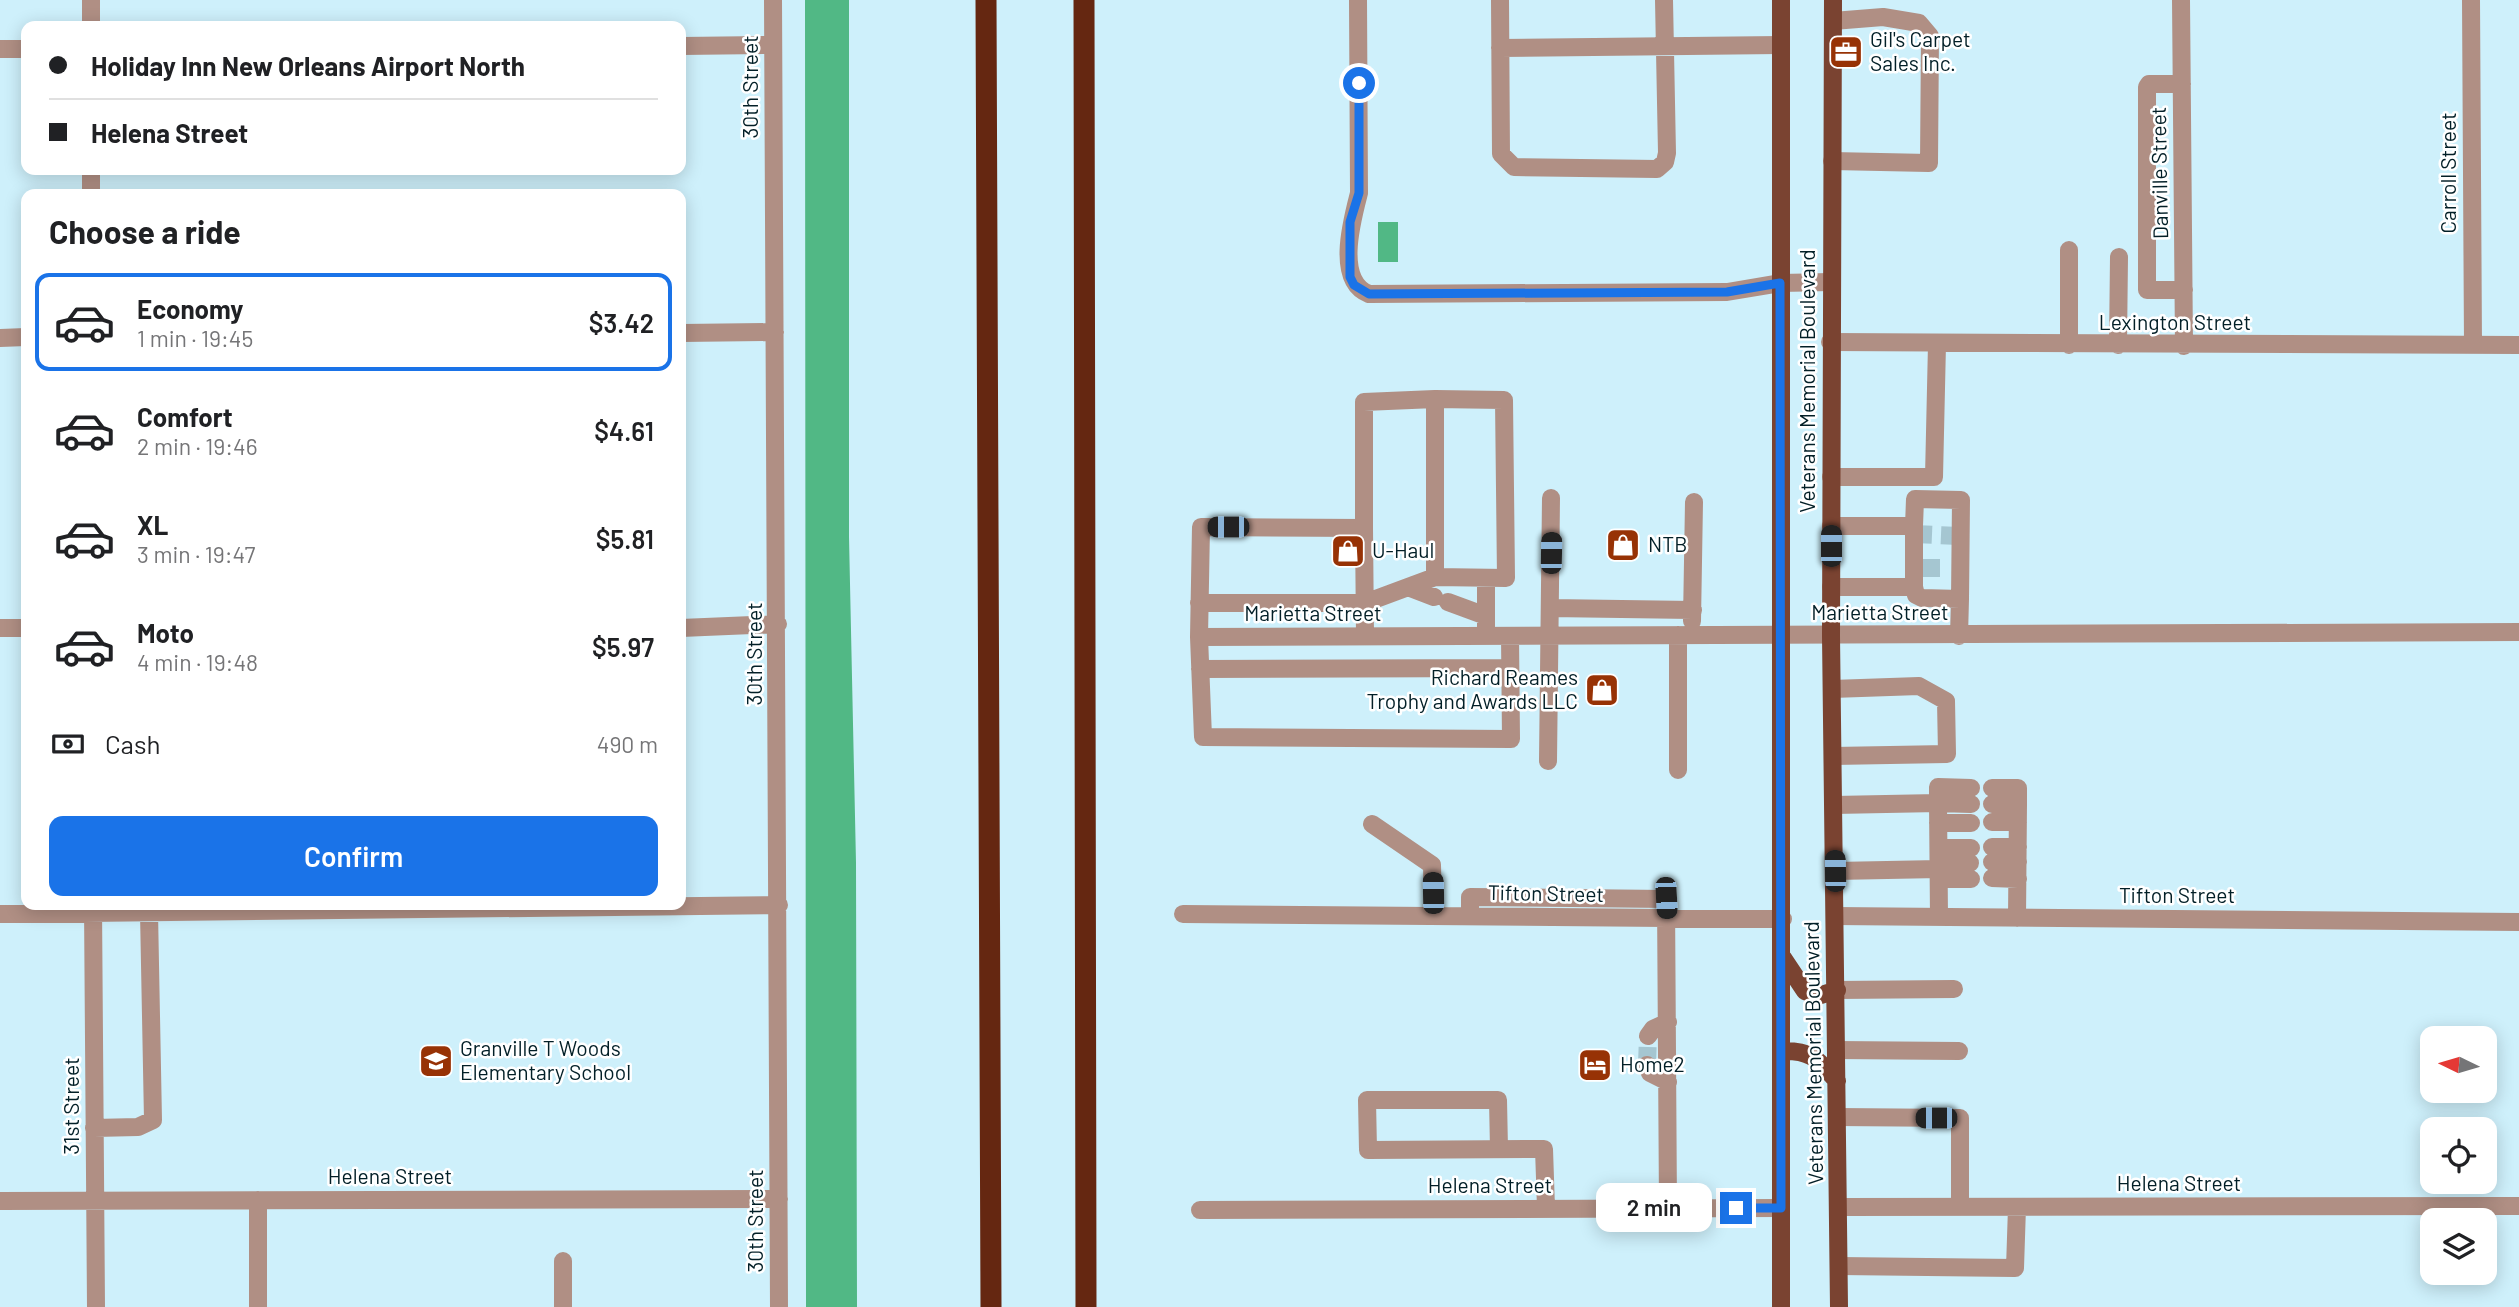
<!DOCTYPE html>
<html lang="en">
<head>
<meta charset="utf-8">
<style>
  :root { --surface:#fff; --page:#f6f6f6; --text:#202124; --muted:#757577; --line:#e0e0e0; --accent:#1a73e8 }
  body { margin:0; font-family:Barlow,sans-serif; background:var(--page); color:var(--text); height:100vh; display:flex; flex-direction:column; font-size:26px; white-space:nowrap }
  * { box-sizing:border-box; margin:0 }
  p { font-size:23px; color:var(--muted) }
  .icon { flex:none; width:38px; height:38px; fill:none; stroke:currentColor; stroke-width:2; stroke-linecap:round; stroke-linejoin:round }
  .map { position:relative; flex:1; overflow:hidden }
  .drawer { position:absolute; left:21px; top:189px; width:665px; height:721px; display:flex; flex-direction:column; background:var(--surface); border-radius:14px; box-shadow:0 4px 18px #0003 }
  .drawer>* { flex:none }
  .guide { position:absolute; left:21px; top:21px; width:665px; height:154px; border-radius:14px; box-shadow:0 4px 18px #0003; display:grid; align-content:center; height:154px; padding:0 28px; background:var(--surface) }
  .needle { width:46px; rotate:275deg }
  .buttons { position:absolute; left:2420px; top:1026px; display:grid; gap:14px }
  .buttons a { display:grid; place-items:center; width:77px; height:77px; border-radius:14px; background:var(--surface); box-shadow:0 4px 18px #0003; font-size:35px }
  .end { position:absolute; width:32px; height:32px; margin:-16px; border:9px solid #1a73e8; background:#fff; box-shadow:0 0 0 4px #fff }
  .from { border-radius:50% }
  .bubble { position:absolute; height:49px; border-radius:14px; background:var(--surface); box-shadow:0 4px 18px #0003; font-size:23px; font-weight:600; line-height:49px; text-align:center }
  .car { position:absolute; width:21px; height:42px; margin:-21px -10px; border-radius:9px; box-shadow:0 0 5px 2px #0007; background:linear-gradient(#222 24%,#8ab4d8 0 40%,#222 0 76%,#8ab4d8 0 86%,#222 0) }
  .guide b { display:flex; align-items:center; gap:24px; height:66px; font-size:26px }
  .guide b+b { border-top:2px solid var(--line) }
  .guide i { width:18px; height:18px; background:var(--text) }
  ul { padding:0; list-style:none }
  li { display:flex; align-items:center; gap:21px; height:98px; margin:0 14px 10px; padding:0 14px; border:4px solid transparent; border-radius:14px }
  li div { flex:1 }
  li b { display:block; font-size:26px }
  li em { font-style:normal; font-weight:600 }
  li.active { border-color:var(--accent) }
  li>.icon { width:63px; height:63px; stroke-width:1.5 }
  h2 { padding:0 28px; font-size:32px; line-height:84px }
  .pay { display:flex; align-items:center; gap:18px; height:77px; padding:0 28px; font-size:26px }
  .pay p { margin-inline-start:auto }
  .primary-button { display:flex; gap:14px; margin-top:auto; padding:14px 28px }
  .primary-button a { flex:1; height:80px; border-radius:14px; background:var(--accent); color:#fff; font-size:28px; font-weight:600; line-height:80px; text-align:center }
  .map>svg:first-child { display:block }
  .water { fill:#51b885 }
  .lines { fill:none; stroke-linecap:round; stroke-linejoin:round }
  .minor-tunnel { stroke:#a5c6d1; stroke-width:18; stroke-dasharray:18 9; stroke-linecap:butt }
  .minor { stroke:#b08f84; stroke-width:18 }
  .major { stroke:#7a4331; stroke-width:18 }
  .highway { stroke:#652711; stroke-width:21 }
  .route { stroke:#1a73e8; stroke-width:9 }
  .labels { text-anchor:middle; stroke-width:5; stroke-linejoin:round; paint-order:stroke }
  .poi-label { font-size:21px; fill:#021f27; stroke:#fff; text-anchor:start }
  .street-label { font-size:21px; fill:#021f27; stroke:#fff }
</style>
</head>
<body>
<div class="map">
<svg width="2519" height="1307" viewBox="0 0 2519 1307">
  <rect width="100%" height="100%" fill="#cef0fb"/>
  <!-- water -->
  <path class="water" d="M805,0h44v537l7,326 1,444h-51z
    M1378,222h20v40h-20z"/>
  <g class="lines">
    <!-- minor-tunnel -->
    <path class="minor-tunnel" d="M1914,534l47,2
      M1922,568h24
      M1647,1065l1,-29"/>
    <!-- minor -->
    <path class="minor" d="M91,0v26
      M773,0l6,1307
      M1358,0l1,193c-7,27 -24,88 10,101l358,-2 53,-9 51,-1
      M1500,0l1,154 13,13 143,2 8,-7 2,-9 -3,-153
      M2181,0l3,346
      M2471,0l2,345
      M681,46l92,-1
      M1500,48l281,-3
      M0,49h26
      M2182,84h-33l-2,3v203h37
      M1832,161l97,2 1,-127 -11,-13 -36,-6 -50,4
      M91,170v24
      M681,333l94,-1
      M0,338l26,-1
      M1830,342l689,3
      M2069,345v-95
      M2118,345l1,-88
      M1831,477h103l3,-133
      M1831,526h83v61h-83
      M1914,526l1,-27 46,1 -1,99
      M1364,528v-126l71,-3
      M1408,587l26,10
      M1914,587l2,8 6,3 38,1 -1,37
      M1448,602l38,14
      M1199,603h166l70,-26v-178l69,1 2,178 -71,-1
      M1550,608l143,2
      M1692,621l2,-119
      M0,628h26
      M681,628l97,-4
      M1365,636l-1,-108 -163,-1 -2,110 4,100 308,2 -1,-103
      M1486,636v-58
      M1199,637l1320,-5
      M1200,669l310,-1
      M1832,689l87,-3 27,15 1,53 -114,2
      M1548,761l3,-263
      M1678,770v-135
      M1971,788l-33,-1v16l33,1
      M1992,788h26v16
      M1992,804h26l-1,114
      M1834,805l104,-2 1,114
      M1992,822h26
      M1938,823h33
      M1372,824l60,41 1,51
      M1992,847h26
      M1939,848h32
      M1939,862l31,1
      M1992,862h26
      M1835,871l104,-2
      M1992,878l26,1
      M1939,879h32
      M93,905l3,402
      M0,914l779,-9
      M1183,914l600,5
      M1470,916v-19l196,2 2,309
      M1835,916l684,6
      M1837,990l117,-1
      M1648,1036l5,-7 15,-7
      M1836,1050l123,1
      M1647,1065l3,8 18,9
      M1837,1117l123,1v89
      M94,1128l44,-1 15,-7 -4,-208
      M1499,1149l-1,-49h-131l1,50 176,-1 2,59
      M258,1200v107
      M0,1201l779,-2
      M1839,1207l680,-1
      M1200,1210l581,-2
      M1839,1266l176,2 2,-61
      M563,1307v-46"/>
    <!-- major -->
    <path class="major" d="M1781,0v1307
      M1833,0l-2,636 8,671
      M1783,958l22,33 13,5 19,-6
      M1782,1051c30,-1 36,9 55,30"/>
    <!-- highway -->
    <path class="highway" d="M986,0l5,1307
      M1084,0l2,1307"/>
  </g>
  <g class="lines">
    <!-- route -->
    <path class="route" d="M1359,83v110l-9,29v55l4,8 15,9 358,-2 53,-9 1,925h-45"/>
  </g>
  <!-- icons -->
  <defs>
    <g id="office-square" transform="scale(1.75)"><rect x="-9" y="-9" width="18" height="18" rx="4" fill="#973205" stroke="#fff"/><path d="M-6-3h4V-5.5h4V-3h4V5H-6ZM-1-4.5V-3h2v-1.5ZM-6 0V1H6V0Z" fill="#fff"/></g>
    <g id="shop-square" transform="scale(1.75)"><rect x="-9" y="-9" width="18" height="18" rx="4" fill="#973205" stroke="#fff"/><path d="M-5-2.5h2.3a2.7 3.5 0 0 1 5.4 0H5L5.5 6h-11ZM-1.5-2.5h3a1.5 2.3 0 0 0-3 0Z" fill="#fff"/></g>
    <g id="school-square" transform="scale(1.75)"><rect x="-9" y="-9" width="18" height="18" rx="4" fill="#973205" stroke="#fff"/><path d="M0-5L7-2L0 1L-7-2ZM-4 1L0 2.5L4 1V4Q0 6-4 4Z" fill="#fff"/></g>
    <g id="hotel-square" transform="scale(1.75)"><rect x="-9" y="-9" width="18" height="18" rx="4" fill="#973205" stroke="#fff"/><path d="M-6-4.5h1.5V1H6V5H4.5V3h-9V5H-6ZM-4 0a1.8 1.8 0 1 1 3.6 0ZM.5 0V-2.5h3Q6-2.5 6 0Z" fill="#fff"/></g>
  </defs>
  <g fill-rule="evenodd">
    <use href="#office-square" x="1846" y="52"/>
    <use href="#shop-square" x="1623" y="545"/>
    <use href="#shop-square" x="1348" y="551"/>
    <use href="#shop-square" x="1602" y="690"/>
    <use href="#school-square" x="436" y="1061"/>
    <use href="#hotel-square" x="1595" y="1065"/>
  </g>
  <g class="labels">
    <!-- poi labels -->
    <g class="poi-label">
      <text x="1870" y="47">Gil's Carpet<tspan x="1870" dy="24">Sales Inc.</tspan></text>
      <text x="1648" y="552">NTB</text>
      <text x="1372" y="558">U-Haul</text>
      <text x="1578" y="685" text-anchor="end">Richard Reames<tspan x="1578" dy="24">Trophy and Awards LLC</tspan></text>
      <text x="460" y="1056">Granville T Woods<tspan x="460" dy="24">Elementary School</tspan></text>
      <text x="1620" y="1072">Home2</text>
    </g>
    <!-- street labels -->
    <g class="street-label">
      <text transform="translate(751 87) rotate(-90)" y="7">30th Street</text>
      <text transform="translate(2160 173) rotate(-91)" y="7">Danville Street</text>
      <text transform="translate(2449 173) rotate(-90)" y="7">Carroll Street</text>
      <text x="2175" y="330">Lexington Street</text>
      <text transform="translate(1808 381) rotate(-90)" y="7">Veterans Memorial Boulevard</text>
      <text x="1880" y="620">Marietta Street</text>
      <text x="1313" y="621">Marietta Street</text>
      <text transform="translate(755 654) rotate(-90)" y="7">30th Street</text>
      <text transform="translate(1546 894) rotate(1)" y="7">Tifton Street</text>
      <text x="2177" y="903">Tifton Street</text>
      <text transform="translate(1814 1053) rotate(-91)" y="7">Veterans Memorial Boulevard</text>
      <text transform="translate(72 1106) rotate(-90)" y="7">31st Street</text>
      <text x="390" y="1184">Helena Street</text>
      <text x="2179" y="1191">Helena Street</text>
      <text x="1490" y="1193">Helena Street</text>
      <text transform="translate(756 1221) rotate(-90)" y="7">30th Street</text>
    </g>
  </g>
</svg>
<div class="buttons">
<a><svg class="needle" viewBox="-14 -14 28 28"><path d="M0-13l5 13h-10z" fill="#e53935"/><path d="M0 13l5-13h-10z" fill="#757577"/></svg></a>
<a><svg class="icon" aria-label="locate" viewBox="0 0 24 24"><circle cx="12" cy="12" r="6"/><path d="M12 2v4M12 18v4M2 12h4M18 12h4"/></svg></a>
<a><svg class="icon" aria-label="layers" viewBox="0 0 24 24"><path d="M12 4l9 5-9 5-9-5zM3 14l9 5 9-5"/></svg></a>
</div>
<i class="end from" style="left:1359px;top:83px"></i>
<i class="end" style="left:1736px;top:1208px"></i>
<div class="bubble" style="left:1596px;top:1183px;width:116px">2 min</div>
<i class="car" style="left:1228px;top:527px;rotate:270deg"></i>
<i class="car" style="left:1831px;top:546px;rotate:0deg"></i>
<i class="car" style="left:1551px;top:553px;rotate:1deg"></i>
<i class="car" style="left:1835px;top:871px;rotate:359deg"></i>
<i class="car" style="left:1433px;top:893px;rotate:359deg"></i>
<i class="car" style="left:1666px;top:898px;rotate:177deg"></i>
<i class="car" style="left:1936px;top:1118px;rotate:270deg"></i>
<div class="guide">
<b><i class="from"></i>Holiday Inn New Orleans Airport North</b>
<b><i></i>Helena Street</b>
</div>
<section class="drawer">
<h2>Choose a ride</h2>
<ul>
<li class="active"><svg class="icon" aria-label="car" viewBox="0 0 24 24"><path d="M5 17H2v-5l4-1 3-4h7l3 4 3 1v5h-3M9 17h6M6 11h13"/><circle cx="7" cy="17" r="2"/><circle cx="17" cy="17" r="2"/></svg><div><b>Economy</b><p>1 min · 19:45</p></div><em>$3.42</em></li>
<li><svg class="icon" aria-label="car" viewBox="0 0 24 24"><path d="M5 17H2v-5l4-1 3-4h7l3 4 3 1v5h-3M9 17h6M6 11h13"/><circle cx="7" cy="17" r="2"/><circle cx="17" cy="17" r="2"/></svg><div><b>Comfort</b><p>2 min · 19:46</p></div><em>$4.61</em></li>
<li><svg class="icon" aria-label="car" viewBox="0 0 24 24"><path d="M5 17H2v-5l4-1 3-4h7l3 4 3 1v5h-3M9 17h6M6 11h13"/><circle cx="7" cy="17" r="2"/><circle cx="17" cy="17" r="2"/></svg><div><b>XL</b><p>3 min · 19:47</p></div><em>$5.81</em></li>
<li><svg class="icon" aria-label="car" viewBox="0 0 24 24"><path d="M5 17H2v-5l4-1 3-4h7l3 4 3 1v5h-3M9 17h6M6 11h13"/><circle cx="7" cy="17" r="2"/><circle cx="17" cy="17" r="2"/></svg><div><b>Moto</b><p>4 min · 19:48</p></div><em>$5.97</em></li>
</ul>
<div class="pay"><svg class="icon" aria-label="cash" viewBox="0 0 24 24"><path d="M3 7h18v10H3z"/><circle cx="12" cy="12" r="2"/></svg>Cash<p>490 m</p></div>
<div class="primary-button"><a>Confirm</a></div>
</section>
</div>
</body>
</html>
